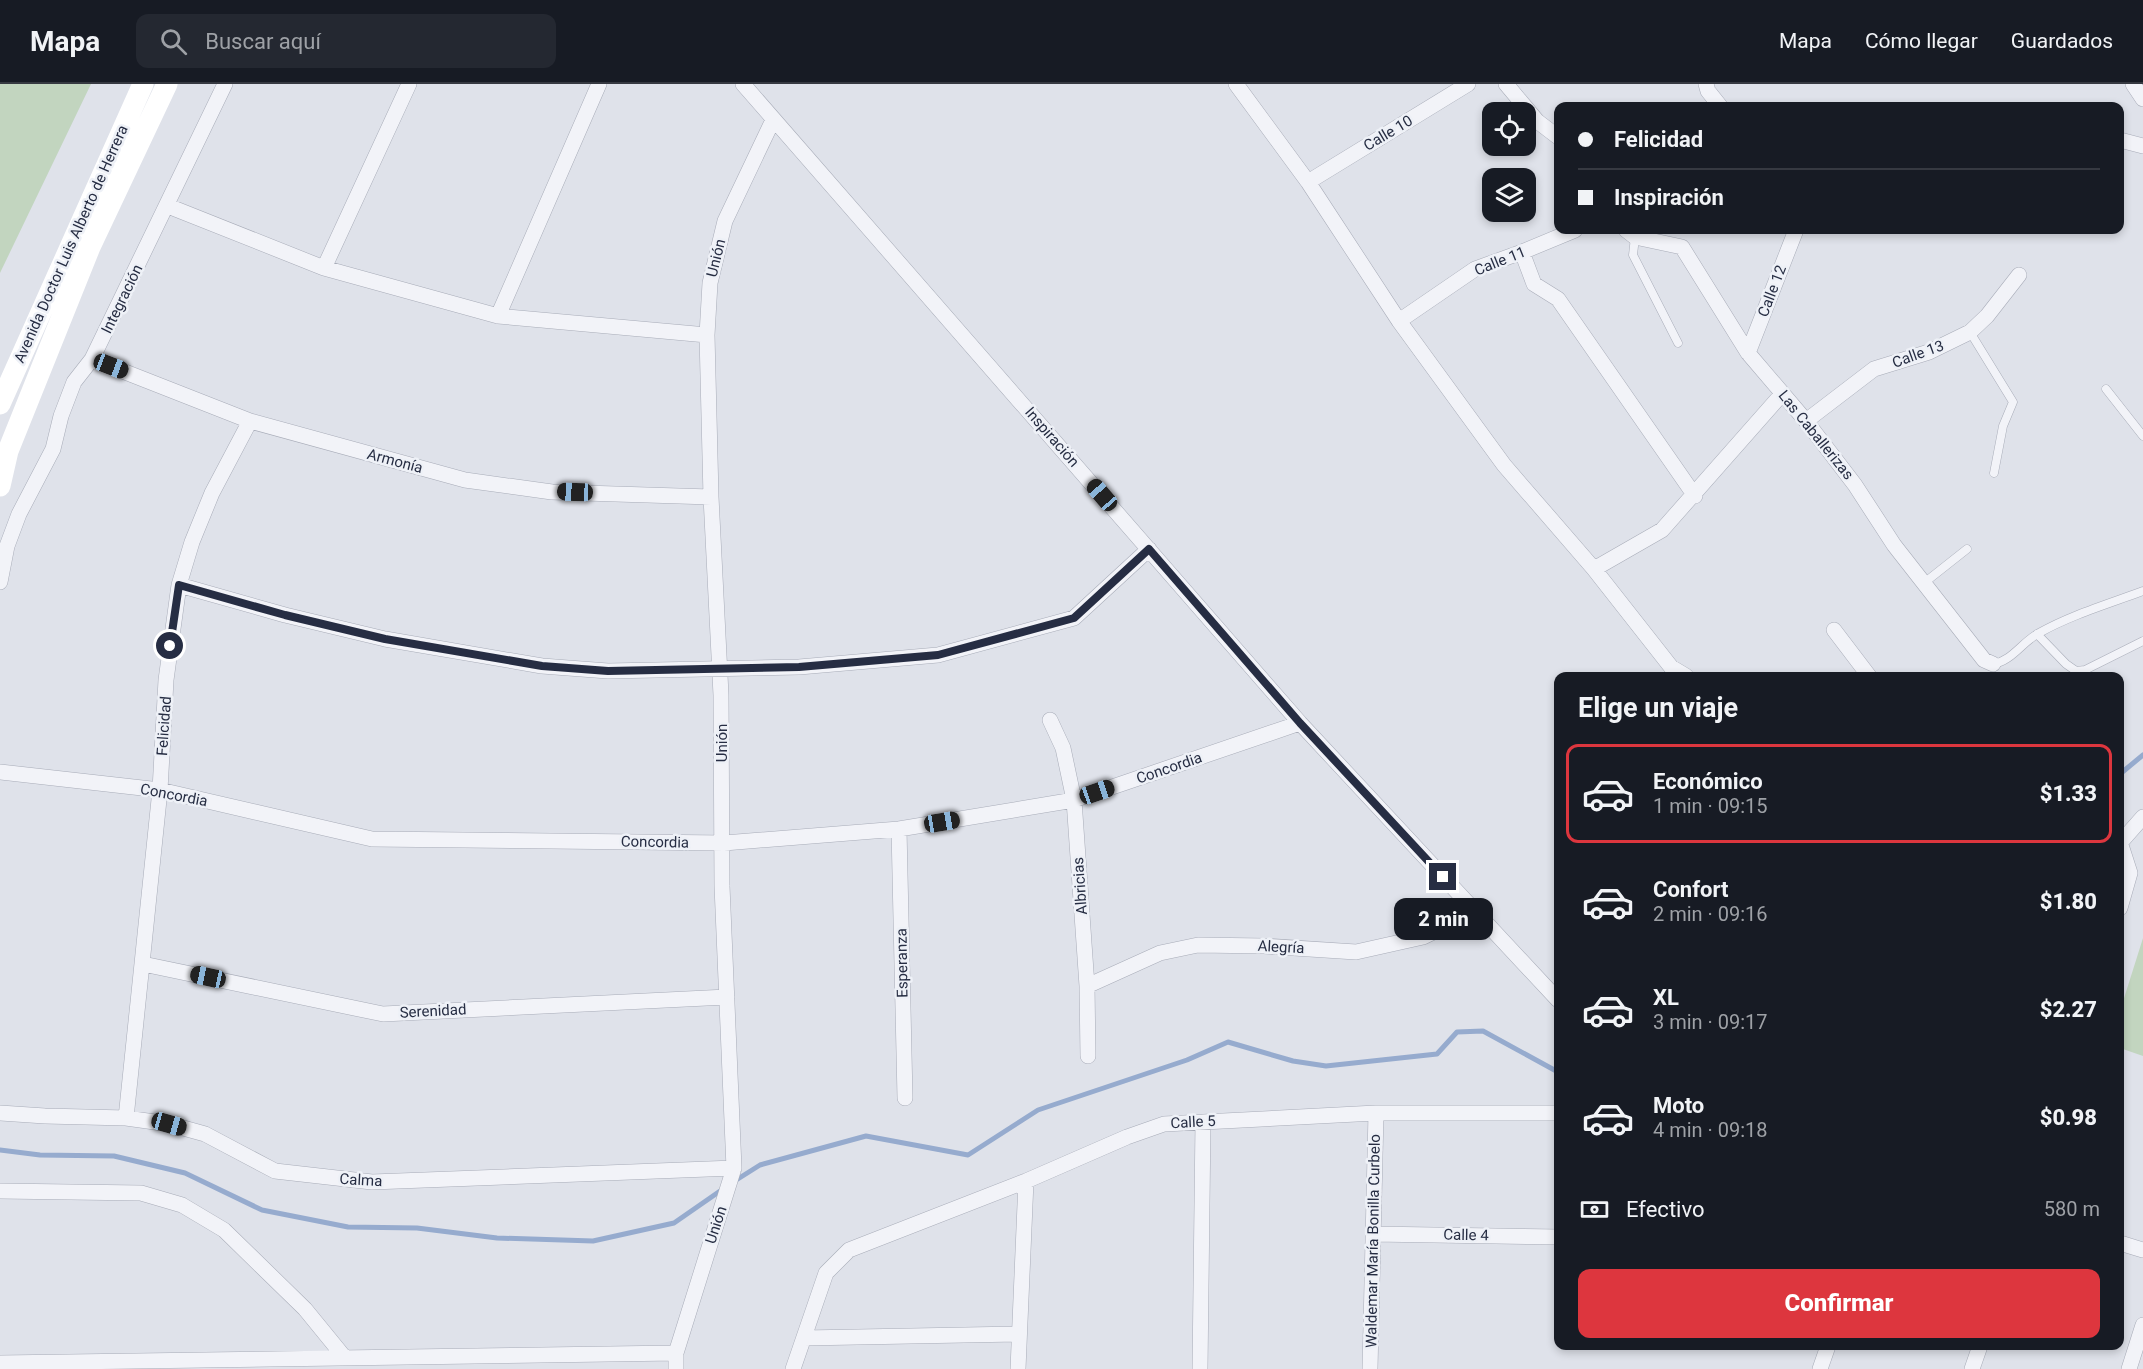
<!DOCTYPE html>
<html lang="es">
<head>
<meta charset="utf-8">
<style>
  :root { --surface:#171b24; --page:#242831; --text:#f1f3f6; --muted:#9ea1a6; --line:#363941; --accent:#dd363e }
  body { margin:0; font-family:Roboto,sans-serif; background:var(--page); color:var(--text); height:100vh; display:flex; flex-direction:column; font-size:22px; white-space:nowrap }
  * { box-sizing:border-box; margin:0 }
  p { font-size:20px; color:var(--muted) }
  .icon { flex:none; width:33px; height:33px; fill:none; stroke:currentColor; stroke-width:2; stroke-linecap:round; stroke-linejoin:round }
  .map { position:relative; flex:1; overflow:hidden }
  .side { position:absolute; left:1554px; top:588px; width:570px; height:678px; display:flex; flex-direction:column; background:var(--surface); border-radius:12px; box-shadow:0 3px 9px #0003 }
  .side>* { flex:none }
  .top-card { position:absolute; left:1554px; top:18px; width:570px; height:132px; border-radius:12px; box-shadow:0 3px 9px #0003; display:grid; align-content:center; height:132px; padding:0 24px; background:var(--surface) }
  .buttons { position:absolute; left:1482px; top:18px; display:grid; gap:12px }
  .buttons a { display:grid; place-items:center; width:54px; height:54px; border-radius:12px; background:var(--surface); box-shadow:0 3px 9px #0003; font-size:30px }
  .end { position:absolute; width:27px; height:27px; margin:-14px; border:8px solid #262d43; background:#fff; box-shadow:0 0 0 3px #fff }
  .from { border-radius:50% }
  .bubble { position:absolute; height:42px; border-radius:12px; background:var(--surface); box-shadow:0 3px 9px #0003; font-size:20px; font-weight:800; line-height:42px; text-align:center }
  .car { position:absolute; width:18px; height:36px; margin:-18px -9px; border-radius:8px; box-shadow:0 0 4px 2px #0007; background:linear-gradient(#222 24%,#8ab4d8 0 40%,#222 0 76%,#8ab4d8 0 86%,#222 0) }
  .top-card b { display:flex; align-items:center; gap:21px; height:57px; font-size:22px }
  .top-card b+b { border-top:2px solid var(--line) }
  .top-card i { width:15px; height:15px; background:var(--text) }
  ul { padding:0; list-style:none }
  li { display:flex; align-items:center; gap:18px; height:99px; margin:0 12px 9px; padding:0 12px; border:3px solid transparent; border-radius:12px }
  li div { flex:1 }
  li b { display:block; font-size:22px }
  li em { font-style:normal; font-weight:800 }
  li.on { border-color:var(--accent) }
  li>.icon { width:54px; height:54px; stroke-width:1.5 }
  h2 { padding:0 24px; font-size:27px; line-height:72px }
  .pay { display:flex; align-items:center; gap:15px; height:66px; padding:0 24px; font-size:22px }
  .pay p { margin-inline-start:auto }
  .cta { display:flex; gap:12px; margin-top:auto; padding:12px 24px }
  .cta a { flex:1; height:69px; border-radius:12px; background:var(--accent); color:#fff; font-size:24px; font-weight:800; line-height:69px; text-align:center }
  header { display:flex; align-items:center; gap:36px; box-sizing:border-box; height:84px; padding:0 30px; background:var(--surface); border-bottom:2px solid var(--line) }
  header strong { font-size:28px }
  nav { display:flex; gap:33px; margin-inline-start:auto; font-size:21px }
  .search { width:420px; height:54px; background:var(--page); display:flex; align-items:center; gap:15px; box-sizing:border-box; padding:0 21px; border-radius:12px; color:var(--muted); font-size:22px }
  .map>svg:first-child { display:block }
  .green { fill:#c2d5bf }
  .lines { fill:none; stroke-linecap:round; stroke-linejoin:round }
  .stream { stroke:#96abce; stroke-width:5 }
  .lane-casing { stroke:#a8acb8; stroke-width:9 }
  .street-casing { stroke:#a8acb8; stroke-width:16 }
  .lane { stroke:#f2f3f8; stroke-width:8 }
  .street { stroke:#f2f3f8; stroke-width:15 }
  .secondary { stroke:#fff; stroke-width:21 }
  .route { stroke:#262d43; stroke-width:8 }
  .labels { text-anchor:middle; stroke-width:5; stroke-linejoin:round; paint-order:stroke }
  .street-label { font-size:15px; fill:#262d43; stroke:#eef1f7 }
</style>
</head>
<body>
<header>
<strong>Mapa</strong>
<div class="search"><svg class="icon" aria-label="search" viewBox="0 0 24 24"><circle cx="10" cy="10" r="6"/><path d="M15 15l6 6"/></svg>Buscar aquí</div>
<nav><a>Mapa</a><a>Cómo llegar</a><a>Guardados</a></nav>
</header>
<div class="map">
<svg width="2143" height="1285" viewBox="0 0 2143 1285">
  <rect width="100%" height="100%" fill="#dfe2ea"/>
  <!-- green -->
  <path class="green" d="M0,0h91l-91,189z
    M2143,854v118l-23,-8v-37z"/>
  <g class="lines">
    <!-- stream -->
    <path class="stream" d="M2120,690l23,-19
      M0,1066l40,5 74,1 71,17 77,37 86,17 69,1 80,10 96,3 81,-18 49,-34
      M733,1098l27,-17 106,-29 102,19 70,-45 149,-50 41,-18 65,19 33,5 111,-12 20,-22 26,-1 75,41"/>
    <!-- lane casing -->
    <g class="lane-casing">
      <path id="lane" d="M1635,153l-2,18 45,88
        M1970,248l43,70 -10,24 -9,47
        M2106,305l37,47
        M1924,499l43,-34
        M2037,550l29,30 10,7 9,-1 58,-29
        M1993,580c19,-3 29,-22 46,-31 32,-18 69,-29 104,-42"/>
    </g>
    <!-- street casing -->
    <g class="street-casing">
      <path id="street" d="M743,0l557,639 258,277
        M1236,0l72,98 91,139 105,144 90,104 77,98 15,9
        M1506,0l31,37 21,16
        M1706,0l2,7 12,15
        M2133,0l10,15
        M2120,56l23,6
        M1308,98l160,-98
        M168,122l156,62 174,48 209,19
        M1626,146l9,7 47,10 66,106 58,68 49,64 39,60 90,115 9,4
        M1522,168l12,32 24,15 137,197
        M324,184l85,-184
        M498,232l101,-232
        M1399,237l76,-52 47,-17 53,-22
        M1748,269l48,-123
        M92,275l158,62 215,59 87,12 159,5
        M1806,337l68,-52 55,-17 41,-20 17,-16 32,-41
        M1594,485l68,-39 120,-136
        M0,498l7,-36 12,-32 34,-65 8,-33 13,-34 18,-23 133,-275
        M179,501l106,30 100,24 157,27 66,5 191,-4 139,-12 136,-37 75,-69
        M1834,546l35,46
        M1050,636l13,28 11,52 13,186 1,70
        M0,688l160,18 212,49 352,4 175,-14 175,-29 226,-77
        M899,745l6,269
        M2120,759l23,-26
        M2120,824l10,-35 -10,-31
        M143,880l240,50 344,-17
        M1087,902l73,-33 38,-8 66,1 92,6 67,-15 52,-25
        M0,1029l45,3 81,2 43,6 36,10 70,37 97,11 362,-14
        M126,1034l34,-328 6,-110 13,-95 13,-43 20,-49 38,-72
        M0,1107l141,2 41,12 42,25 81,79 40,49
        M1373,1150l185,3
        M2120,1159l23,7
        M804,1254l215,-4
        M0,1279l676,-10
        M676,1285v-16l58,-185 -12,-282 -1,-191 -10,-198 -4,-162 3,-52 15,-62 48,-101
        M793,1285l33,-96 23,-23 177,-69 101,-44 37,-13 212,-11h182
        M1018,1285l8,-188
        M1200,1285l3,-247
        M1370,1285l6,-256
        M1820,1285l8,-23
        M1972,1285l8,-23
        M2129,1285l14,-44"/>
    </g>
    <!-- lane -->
    <use href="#lane" class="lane"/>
    <!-- street -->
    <use href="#street" class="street"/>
    <!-- secondary -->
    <path class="secondary" d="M0,320l143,-320
      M0,402l8,-35 82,-204 77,-163"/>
  </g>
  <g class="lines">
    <!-- route -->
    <path class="route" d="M170,562l9,-61 106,30 100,24 157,27 66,5 191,-4 139,-12 136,-37 75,-69 151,174 143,154"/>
  </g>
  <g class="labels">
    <!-- street labels -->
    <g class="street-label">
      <text transform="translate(1388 49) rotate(-31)" y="5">Calle 10</text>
      <text transform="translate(71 160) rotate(-66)" y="5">Avenida Doctor Luis Alberto de Herrera</text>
      <text transform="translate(716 174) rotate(-76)" y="5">Unión</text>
      <text transform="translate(1500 177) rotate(-22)" y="5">Calle 11</text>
      <text transform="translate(1772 207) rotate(-69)" y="5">Calle 12</text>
      <text transform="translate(122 215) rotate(-64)" y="5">Integración</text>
      <text transform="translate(1918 270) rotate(-20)" y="5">Calle 13</text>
      <text transform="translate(1816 351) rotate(51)" y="5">Las Caballerizas</text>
      <text transform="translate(1052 353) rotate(49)" y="5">Inspiración</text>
      <text transform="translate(395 377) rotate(15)" y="5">Armonía</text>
      <text transform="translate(164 642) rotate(-86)" y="5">Felicidad</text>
      <text transform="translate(722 659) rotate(-90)" y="5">Unión</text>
      <text transform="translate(1169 684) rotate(-19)" y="5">Concordia</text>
      <text transform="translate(174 711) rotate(11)" y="5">Concordia</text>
      <text transform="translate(655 758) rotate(1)" y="5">Concordia</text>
      <text transform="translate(1080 802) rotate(-94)" y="5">Albricias</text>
      <text transform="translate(1281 863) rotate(3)" y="5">Alegría</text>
      <text transform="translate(902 879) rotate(-91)" y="5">Esperanza</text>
      <text transform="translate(433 927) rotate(-3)" y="5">Serenidad</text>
      <text transform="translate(1193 1038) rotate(-3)" y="5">Calle 5</text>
      <text transform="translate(361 1096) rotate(3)" y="5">Calma</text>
      <text transform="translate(716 1141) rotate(-72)" y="5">Unión</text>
      <text transform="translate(1466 1151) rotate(1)" y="5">Calle 4</text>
      <text transform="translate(1373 1157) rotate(-89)" y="5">Waldemar María Bonilla Curbelo</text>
    </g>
  </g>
</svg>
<div class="buttons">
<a><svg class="icon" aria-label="locate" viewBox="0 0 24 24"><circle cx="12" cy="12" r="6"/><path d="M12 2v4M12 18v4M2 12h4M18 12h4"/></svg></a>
<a><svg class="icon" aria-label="layers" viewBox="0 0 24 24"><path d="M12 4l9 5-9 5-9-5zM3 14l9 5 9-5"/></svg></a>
</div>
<i class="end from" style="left:170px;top:562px"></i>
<i class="end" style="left:1443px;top:793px"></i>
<div class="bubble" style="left:1394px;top:814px;width:99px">2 min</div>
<i class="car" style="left:111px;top:282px;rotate:111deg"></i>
<i class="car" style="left:575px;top:408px;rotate:272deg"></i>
<i class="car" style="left:1102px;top:411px;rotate:319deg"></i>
<i class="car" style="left:1097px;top:708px;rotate:71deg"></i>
<i class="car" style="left:942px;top:738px;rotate:81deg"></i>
<i class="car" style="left:208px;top:893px;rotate:282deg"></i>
<i class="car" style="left:169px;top:1040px;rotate:106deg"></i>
<div class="top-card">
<b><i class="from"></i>Felicidad</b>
<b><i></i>Inspiración</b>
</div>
<section class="side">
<h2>Elige un viaje</h2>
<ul>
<li class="on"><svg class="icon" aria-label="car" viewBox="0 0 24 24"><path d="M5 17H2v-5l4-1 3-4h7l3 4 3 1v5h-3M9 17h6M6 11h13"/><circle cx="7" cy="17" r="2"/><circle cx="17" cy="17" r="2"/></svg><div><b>Económico</b><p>1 min · 09:15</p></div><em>$1.33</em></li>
<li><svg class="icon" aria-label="car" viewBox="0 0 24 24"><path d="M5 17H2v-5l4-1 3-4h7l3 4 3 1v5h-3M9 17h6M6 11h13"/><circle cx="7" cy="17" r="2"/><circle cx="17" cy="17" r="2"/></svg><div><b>Confort</b><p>2 min · 09:16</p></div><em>$1.80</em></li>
<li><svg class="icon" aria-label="car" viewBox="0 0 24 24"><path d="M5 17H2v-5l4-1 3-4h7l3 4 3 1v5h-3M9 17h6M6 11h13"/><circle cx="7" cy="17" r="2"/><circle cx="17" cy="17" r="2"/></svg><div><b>XL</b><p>3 min · 09:17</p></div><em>$2.27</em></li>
<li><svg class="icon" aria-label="car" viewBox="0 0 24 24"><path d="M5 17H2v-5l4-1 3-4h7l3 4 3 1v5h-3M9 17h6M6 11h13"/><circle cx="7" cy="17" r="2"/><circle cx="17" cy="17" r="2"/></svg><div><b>Moto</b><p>4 min · 09:18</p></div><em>$0.98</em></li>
</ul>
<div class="pay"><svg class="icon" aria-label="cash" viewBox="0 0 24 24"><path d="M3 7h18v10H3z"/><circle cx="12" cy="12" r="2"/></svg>Efectivo<p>580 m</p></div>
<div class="cta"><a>Confirmar</a></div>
</section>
</div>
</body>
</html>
